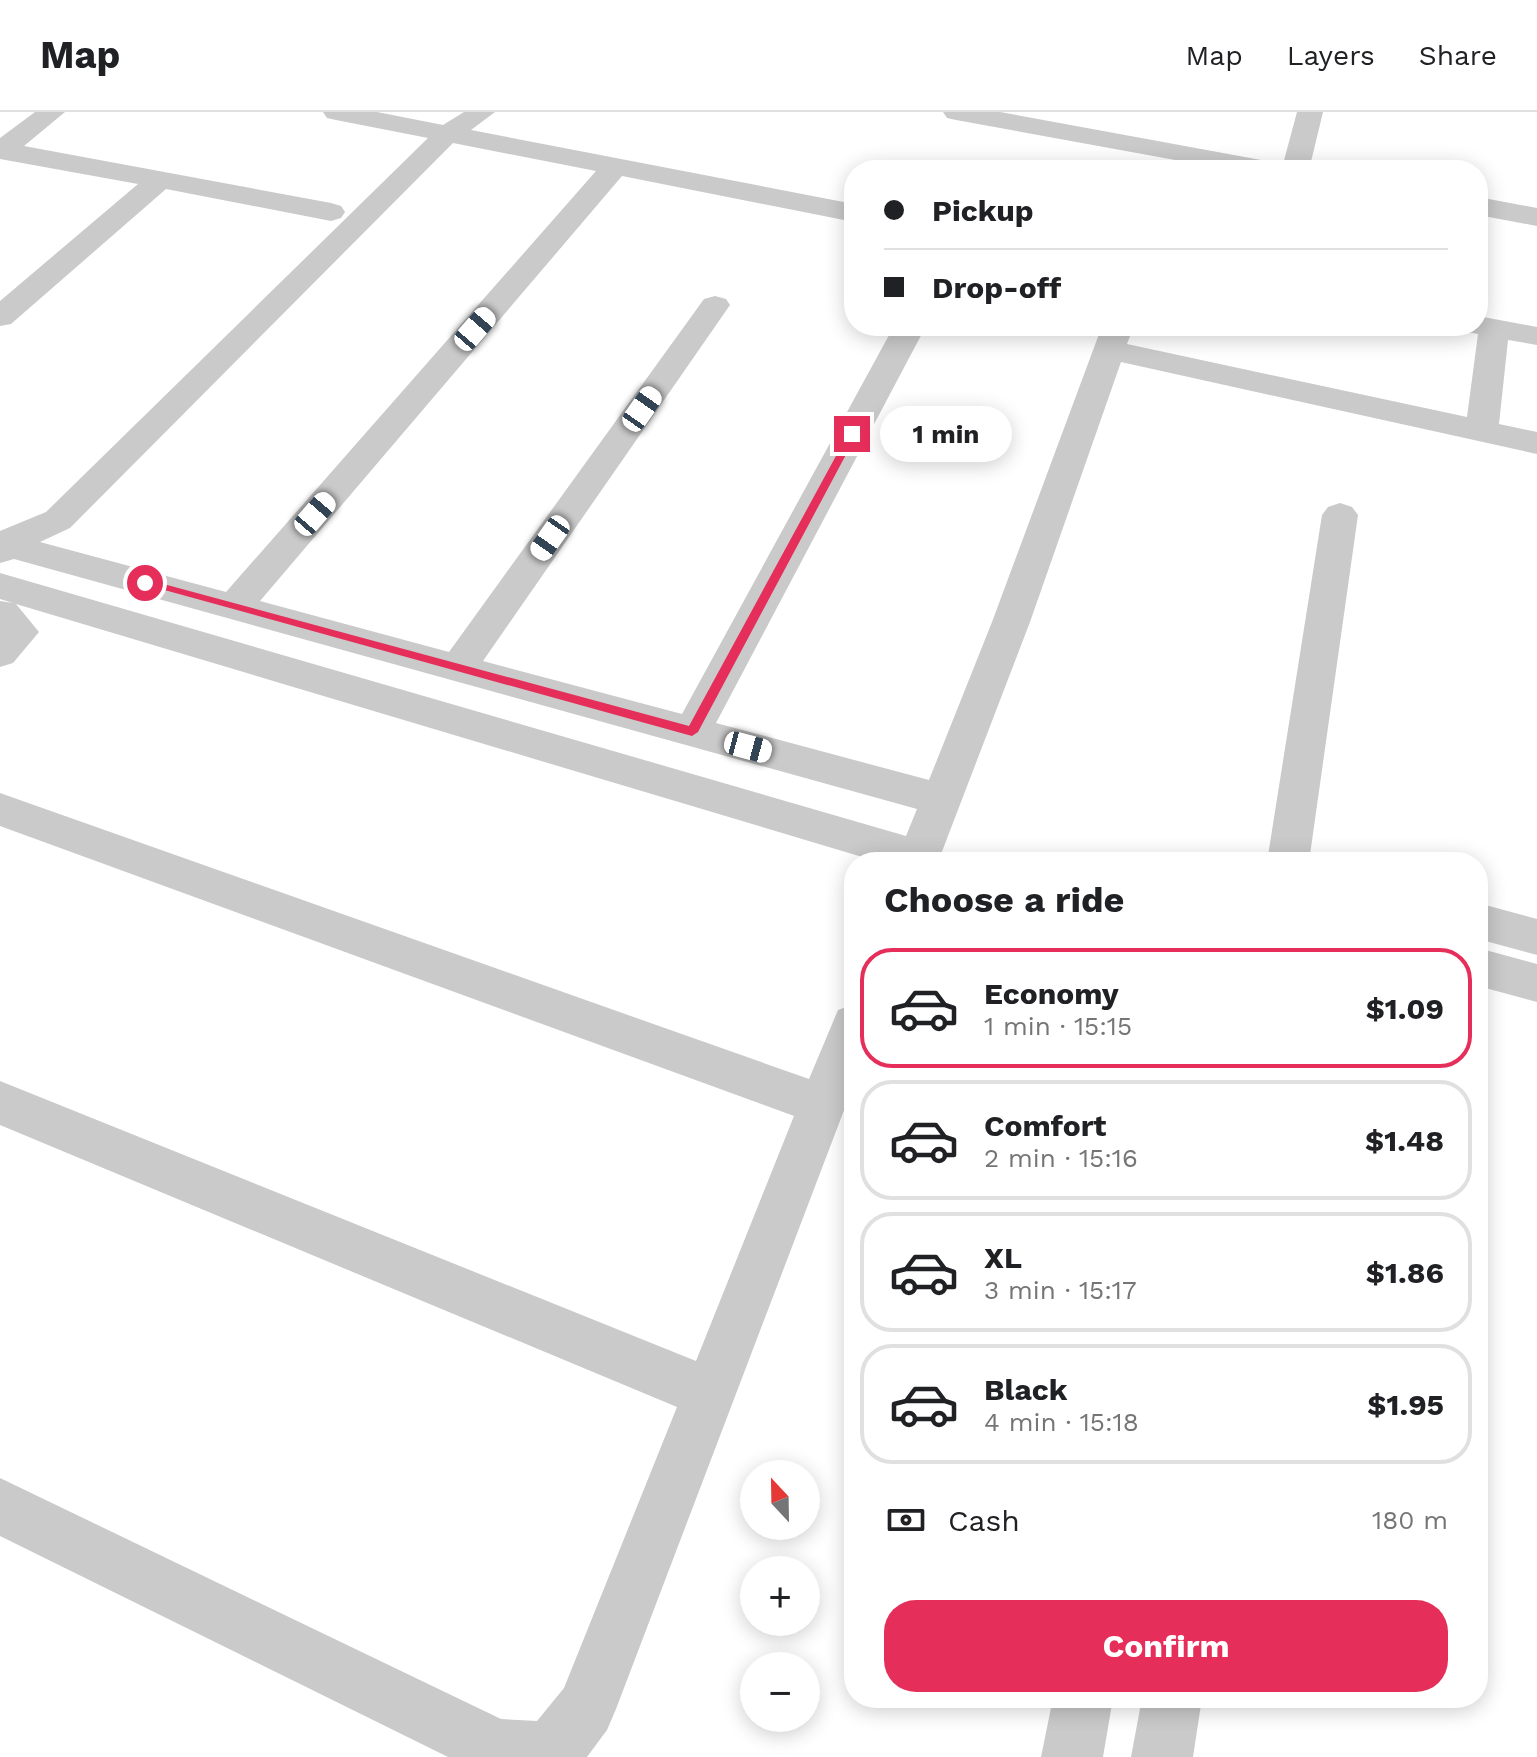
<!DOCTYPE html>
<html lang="en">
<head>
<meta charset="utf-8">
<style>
  :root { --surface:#fff; --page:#f6f6f6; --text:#202124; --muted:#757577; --line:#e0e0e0; --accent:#e52e59 }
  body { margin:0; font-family:"Work Sans",sans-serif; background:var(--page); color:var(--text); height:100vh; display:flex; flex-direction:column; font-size:30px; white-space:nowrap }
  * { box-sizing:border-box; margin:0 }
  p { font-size:26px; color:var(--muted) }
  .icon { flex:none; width:44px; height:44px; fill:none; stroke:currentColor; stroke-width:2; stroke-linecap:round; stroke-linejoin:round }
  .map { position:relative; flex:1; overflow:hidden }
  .details { position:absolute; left:844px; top:740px; width:644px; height:856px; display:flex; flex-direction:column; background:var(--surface); border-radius:32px; box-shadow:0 4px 20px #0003 }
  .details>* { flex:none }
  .banner { position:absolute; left:844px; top:48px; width:644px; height:176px; border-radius:32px; box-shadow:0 4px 20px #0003; display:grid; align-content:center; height:176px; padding:0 40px; background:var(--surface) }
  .needle { width:52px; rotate:338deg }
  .fabs { position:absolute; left:740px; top:1348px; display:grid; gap:16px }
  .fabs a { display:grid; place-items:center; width:80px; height:80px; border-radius:50%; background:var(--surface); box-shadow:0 4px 20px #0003; font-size:40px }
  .end { position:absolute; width:36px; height:36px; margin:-18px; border:10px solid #e52e59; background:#fff; box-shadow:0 0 0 4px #fff }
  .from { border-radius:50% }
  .bubble { position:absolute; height:56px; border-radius:28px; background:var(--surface); box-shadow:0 4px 20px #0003; font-size:26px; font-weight:700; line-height:56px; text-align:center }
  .car { position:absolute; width:24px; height:48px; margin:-24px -12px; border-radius:10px; box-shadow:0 0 6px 2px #0007; background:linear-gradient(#fff 24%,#345 0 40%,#fff 0 76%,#345 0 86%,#fff 0) }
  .banner b { display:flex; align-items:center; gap:28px; height:76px; font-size:30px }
  .banner b+b { border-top:2px solid var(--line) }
  .banner i { width:20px; height:20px; background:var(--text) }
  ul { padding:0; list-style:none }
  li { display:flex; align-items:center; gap:24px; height:120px; margin:0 16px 12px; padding:0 24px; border:4px solid var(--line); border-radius:32px }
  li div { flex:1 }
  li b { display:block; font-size:30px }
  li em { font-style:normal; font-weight:700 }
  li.selected { border-color:var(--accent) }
  li>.icon { width:72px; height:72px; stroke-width:1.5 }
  h2 { padding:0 40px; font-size:36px; line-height:96px }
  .pay { display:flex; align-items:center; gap:20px; height:88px; padding:0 40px; font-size:30px }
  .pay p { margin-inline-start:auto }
  .cta { display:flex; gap:16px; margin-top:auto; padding:16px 40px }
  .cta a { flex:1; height:92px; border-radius:32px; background:var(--accent); color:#fff; font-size:32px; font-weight:700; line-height:92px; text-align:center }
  header { display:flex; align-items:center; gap:48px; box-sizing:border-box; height:112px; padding:0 40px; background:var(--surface); border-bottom:2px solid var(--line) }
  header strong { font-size:38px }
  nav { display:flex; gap:44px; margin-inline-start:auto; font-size:28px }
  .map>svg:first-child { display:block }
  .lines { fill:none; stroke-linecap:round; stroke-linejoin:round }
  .minor { fill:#cacaca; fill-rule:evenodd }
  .route { fill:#e52e59 }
</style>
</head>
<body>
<header>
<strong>Map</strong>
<nav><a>Map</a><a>Layers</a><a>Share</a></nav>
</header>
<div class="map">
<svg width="1537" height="1645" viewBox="0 0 1537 1645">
  <rect width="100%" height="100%" fill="#fff"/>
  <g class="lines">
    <!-- minor -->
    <path class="minor" d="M35,0h30l-41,34 307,57 10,3 4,6 -4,6 -10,3 -165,-32 -155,135 -11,2v-25l138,-117 -138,-25v-21z
      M323,0h54l66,13 21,-13h31l-24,18 383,74v18l-232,-46 -362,425 189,51 255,-353 11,-3 11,3 4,6 -247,356 199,53 212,-388h32l-210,397 213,57 63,-158 110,-296h32l-7,18 340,73 11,-83 -11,-2 -4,-6h15v-10l59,11v18l-29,-5 -9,84 38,8v22l-416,-92 -91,260 -92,240h-59l-863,-258 23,28 -26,31 -13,4v-66l13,2 -13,-4v-26l906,263 11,-27 -903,-250 -14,4v-32l46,-19 382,-374 -92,-18 -9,-2zM453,31l143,28 -370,421 -186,-50 30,-14z
      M943,0h57l283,52 14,-52h26l-14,58h-79l-274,-50 -9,-2z
      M1478,85l59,11v18l-59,-11z
      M1340,391l12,4 6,8 -49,347h-42l55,-347 6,-8z
      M0,681l809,286 29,-69 16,-6v80l-238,625 -9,21 -20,27h-139l-448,-221v-58l501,241 36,2 27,-33 113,-281 -677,-282v-44l696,280 98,-245 -794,-290z
      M1478,791l59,16v36l-59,-16z
      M1478,836l59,16v38l-59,-16z
      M1053,1586h60l-10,59h-62z
      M1142,1586h60l-9,59h-62z"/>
  </g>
  <!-- route -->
  <path class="route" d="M849,320l8,2 -159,298 -6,4 -553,-153 6,-4 544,147z"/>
</svg>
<div class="fabs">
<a><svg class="needle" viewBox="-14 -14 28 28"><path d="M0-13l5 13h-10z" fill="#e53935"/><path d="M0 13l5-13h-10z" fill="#757577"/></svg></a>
<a>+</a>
<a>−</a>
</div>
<i class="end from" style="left:145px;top:471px"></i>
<i class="end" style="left:852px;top:322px"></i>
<div class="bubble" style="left:880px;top:294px;width:132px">1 min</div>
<i class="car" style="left:475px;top:217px;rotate:41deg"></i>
<i class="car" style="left:642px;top:297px;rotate:35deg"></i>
<i class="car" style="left:315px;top:402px;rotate:41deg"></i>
<i class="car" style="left:550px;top:426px;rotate:215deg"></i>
<i class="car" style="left:748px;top:635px;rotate:105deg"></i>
<div class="banner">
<b><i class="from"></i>Pickup</b>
<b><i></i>Drop-off</b>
</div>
<section class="details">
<h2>Choose a ride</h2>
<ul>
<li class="selected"><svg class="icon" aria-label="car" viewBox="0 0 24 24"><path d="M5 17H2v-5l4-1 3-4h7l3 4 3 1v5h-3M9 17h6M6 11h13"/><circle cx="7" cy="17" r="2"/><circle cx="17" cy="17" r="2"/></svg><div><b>Economy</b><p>1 min · 15:15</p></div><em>$1.09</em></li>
<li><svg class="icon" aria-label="car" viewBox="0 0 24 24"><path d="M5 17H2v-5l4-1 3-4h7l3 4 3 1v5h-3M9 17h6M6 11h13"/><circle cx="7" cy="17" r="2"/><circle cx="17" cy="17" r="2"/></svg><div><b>Comfort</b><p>2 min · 15:16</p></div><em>$1.48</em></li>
<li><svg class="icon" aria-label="car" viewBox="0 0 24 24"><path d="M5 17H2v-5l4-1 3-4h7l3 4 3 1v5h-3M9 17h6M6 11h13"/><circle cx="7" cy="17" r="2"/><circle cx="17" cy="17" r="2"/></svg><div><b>XL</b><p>3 min · 15:17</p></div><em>$1.86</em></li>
<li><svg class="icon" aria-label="car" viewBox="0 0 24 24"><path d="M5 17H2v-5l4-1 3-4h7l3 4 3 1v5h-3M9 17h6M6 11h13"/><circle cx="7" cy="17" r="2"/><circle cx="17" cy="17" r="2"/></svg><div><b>Black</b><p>4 min · 15:18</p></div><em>$1.95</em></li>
</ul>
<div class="pay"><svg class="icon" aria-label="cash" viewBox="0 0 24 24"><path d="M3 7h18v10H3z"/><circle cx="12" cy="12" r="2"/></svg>Cash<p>180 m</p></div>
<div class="cta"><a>Confirm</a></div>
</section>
</div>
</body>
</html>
